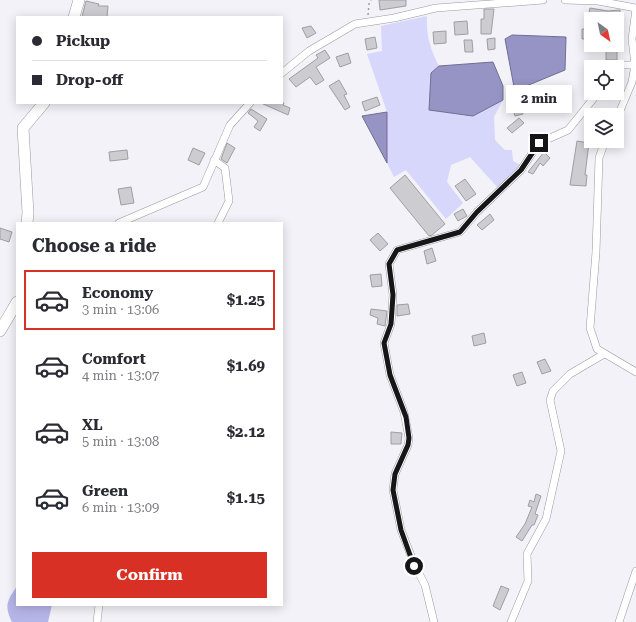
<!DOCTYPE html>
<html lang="en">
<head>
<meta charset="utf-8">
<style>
  :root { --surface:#fff; --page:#f2f2f3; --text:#2b2b33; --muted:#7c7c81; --line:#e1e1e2; --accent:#d93025 }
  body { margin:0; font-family:"Roboto Serif",serif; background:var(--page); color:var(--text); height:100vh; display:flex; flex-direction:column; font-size:15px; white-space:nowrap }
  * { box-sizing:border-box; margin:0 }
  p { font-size:13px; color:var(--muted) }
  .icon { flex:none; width:22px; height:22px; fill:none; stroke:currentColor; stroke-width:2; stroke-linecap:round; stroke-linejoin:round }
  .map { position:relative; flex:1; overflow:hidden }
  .side { position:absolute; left:16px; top:222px; width:267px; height:384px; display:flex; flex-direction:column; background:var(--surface); border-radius:0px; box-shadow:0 2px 10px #0003 }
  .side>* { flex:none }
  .guide { position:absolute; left:16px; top:16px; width:267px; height:88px; border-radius:0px; box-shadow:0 2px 10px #0003; display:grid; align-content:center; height:88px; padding:0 16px; background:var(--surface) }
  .needle { width:26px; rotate:147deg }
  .tools { position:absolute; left:584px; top:12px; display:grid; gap:8px }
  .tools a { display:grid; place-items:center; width:40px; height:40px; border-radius:0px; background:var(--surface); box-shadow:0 2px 10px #0003; font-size:20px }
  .end { position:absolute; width:18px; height:18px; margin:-9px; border:5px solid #161618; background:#fff; box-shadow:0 0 0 2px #fff }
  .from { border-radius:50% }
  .bubble { position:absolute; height:28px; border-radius:0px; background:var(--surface); box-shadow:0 2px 10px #0003; font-size:13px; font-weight:700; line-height:28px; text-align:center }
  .guide b { display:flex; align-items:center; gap:14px; height:38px; font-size:15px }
  .guide b+b { border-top:1px solid var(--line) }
  .guide i { width:10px; height:10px; background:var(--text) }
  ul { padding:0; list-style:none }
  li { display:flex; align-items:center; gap:12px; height:60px; margin:0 8px 6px; padding:0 8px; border:2px solid transparent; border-radius:0px }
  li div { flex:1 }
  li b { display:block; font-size:15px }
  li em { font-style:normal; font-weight:700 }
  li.selected { border-color:var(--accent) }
  li>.icon { width:36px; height:36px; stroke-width:1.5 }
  h2 { padding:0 16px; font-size:18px; line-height:48px }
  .primary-button { display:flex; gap:8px; margin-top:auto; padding:8px 16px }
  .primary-button a { flex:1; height:46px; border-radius:0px; background:var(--accent); color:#fff; font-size:16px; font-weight:700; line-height:46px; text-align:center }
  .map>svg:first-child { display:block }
  .green { fill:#d7d6fb }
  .forest { fill:#b6b5e7 }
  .water { fill:#9694c5; stroke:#706e91 }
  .building { fill:#ccccd1; stroke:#9e9ea3 }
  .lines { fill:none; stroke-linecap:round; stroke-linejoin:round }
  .street-casing { stroke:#999a9f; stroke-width:8 }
  .secondary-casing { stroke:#999a9f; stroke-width:12 }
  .path { stroke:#9d9da2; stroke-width:1.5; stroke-dasharray:2 3; stroke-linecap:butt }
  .street { stroke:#fff; stroke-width:7 }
  .secondary { stroke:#fff; stroke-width:11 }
  .route { stroke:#161618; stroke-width:5 }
</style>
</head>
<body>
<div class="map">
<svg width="636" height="622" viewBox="0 0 636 622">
  <rect width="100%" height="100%" fill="#f2f2f8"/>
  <!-- green -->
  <path class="green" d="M427,16c-1,19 3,33 12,50l-8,7 42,43 30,-16 -9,17 1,23 10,10h7l1,11 8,4 -23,23 -28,-31 -19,8 -4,17 16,21 -17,16 -40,-49 -12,7 -7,-14v-51l-20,-58 15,-3 -1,-25z"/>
  <!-- forest -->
  <path class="forest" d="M17,586v19h35l-4,17h-36c-8,-17 -5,-21 5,-36z"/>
  <!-- water -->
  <path class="water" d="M512,35l54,2 -1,33 -46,19 -5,-2 -9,-48z
    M493,62l10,24v14l-30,16 -44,-6 2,-37 8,-7z
    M387,112v51l-25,-47z"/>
  <!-- building -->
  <path class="building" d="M379,0h27v6l-26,4z
    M86,1l13,3 -1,2h10l-1,11h-25z
    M590,8l18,3 12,-1v9l-32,-1z
    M484,9h10l-3,25h-10v-15h3z
    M467,21l1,13 -13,1 -1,-13z
    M311,26l5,7 -9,5 -5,-10z
    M582,29h9v10h-9z
    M446,31v12l-12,1 -1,-12z
    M375,37l2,11 -10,2 -2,-11z
    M495,38v11l-7,1 -1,-11z
    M464,40h8l1,12h-8z
    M606,45h11v15h-11z
    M325,50l5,8 -14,9 8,13 -8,5 -6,-8 -14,10 -7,-8 29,-21 -2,-3z
    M348,53l3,10 -11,4 -4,-10z
    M339,80l8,14 -3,1 6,12 -5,3 -16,-24z
    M377,97l3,8 -15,6 -3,-9z
    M518,97l5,17 -8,2 -5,-17z
    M261,103h23l-1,2 7,3 -2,7z
    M251,109l16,10 -7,12 -6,-4 4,-6 -10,-8z
    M519,118l5,5 -12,10 -5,-5z
    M577,141l12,2 -4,32h2l-1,11 -16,-1z
    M227,143l8,5 -8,15 -6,-4z
    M193,148l12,5 -6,12 -11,-5z
    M127,150l1,9 -18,2 -1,-9z
    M544,152l6,6 -7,8 -3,-3 -7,11 -5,-2z
    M405,175l40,49 -13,11 -3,1 -39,-48z
    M465,179l11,15 -10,7 -11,-15z
    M131,187l3,16 -13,2 -3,-16z
    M463,209l4,7 -9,5 -4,-7z
    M490,214l4,6 -12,10 -5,-5z
    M0,228l12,4 -3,10 -9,-3z
    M378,233l10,11 -8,7 -10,-11z
    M432,248l4,13 -9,3 -3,-13z
    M381,274l1,12 -10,1 -2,-12z
    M408,304l2,10 -13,2v-11z
    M371,309l16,2 -2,15 -8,-2 1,-6 -8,-3z
    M484,333l2,10 -12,3 -2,-10z
    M545,359l6,12 -9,3 -5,-12z
    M522,372l4,11 -9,3 -4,-11z
    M391,432l11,1 -1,11h-10z
    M536,494l5,2 -6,18 3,1 -4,10h-2l-10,16 -6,-4 9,-13 7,-17 -4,-1 2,-6 4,2z
    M501,586l8,3 -9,21 -7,-4z"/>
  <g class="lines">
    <!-- street casing -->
    <g class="street-casing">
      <path id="street" d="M565,0l33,1 38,7
        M610,67l5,-2h20l-3,-26 4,-30
        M282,73l27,-22 46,-27 39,-6 42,-10 107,-8
        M617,118l15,-36 3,-17
        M605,141l-6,17 -3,94 -6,76 7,21 39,23
        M214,160l11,8 4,33 -11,22
        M119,223l84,-36 27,-62 20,-22
        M97,622l2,-17
        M434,622l-9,-37 -10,-19 -14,-36 -8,-40 2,-16 13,-29 1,-7 -5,-26 -14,-37 -6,-32 7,-19 2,-29 -4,-31 8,-14 63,-18 17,-20 44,-42 18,-27 29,-13 30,-37
        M511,622l17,-41 -1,-27 19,-35 15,-68 -11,-51 3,-9 17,-17 34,-20
        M619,622l17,-51"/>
    </g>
    <!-- secondary casing -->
    <g class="secondary-casing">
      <path id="secondary" d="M74,17l5,-17
        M27,223l1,-10 -5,-85 21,-25
        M0,331l17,-29"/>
    </g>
    <!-- path -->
    <path class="path" d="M368,15l1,-11 2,-4"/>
    <!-- street -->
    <use href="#street" class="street"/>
    <!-- secondary -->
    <use href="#secondary" class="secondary"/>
  </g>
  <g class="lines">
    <!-- route -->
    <path class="route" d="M414,566l-13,-36 -8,-40 2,-16 13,-29 1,-7 -3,-21 -16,-42 -6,-32 7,-19 2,-29 -4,-31 8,-14 63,-18 17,-20 44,-42 18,-27"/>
  </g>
</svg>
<div class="tools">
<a><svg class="needle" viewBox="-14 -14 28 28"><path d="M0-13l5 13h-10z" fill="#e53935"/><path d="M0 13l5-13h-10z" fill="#7c7c81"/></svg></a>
<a><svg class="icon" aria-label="locate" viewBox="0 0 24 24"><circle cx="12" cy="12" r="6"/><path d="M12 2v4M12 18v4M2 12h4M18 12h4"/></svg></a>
<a><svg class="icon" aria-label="layers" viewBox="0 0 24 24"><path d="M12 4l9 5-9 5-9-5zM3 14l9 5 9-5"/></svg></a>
</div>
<i class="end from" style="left:414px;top:566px"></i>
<i class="end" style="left:539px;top:143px"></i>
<div class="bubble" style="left:506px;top:85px;width:66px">2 min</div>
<div class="guide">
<b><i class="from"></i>Pickup</b>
<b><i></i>Drop-off</b>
</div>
<section class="side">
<h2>Choose a ride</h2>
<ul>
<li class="selected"><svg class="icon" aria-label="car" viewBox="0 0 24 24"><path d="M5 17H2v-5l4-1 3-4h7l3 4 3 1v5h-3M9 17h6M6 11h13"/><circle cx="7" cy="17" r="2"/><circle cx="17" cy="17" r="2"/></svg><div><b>Economy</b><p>3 min · 13:06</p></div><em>$1.25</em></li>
<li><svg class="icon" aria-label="car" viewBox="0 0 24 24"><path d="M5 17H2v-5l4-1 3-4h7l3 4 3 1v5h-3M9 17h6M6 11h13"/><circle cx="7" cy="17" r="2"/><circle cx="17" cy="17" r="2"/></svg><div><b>Comfort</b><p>4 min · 13:07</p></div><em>$1.69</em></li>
<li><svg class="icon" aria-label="car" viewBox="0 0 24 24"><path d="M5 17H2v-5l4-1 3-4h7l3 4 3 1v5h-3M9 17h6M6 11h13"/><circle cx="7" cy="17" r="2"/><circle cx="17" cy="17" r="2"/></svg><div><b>XL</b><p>5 min · 13:08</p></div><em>$2.12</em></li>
<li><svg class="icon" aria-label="car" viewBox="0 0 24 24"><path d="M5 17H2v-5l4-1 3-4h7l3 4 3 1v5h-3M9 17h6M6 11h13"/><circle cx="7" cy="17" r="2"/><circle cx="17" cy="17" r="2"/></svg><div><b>Green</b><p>6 min · 13:09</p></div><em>$1.15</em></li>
</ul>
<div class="primary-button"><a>Confirm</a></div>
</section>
</div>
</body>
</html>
